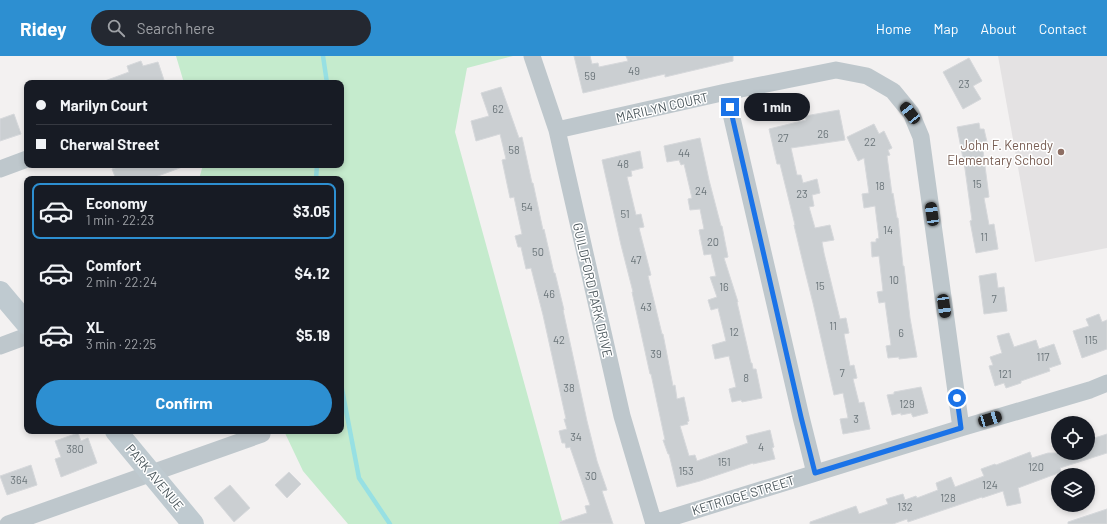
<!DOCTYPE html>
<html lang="en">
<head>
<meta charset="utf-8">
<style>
  :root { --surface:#171b24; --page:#242831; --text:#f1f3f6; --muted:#9ea1a6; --line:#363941; --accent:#2d8fd1 }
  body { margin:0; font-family:Barlow,sans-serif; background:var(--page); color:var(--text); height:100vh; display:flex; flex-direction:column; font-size:15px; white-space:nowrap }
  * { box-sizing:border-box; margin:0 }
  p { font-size:13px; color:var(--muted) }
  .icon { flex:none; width:22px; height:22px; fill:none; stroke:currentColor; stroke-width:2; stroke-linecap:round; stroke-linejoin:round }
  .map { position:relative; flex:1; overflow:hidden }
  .sheet { position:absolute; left:24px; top:120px; width:320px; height:258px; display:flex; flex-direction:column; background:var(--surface); border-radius:8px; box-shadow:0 2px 6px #0003 }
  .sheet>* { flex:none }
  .top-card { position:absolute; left:24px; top:24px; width:320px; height:88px; border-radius:8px; box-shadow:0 2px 6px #0003; display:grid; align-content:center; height:88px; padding:0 12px; background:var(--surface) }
  .controls { position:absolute; left:1051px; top:360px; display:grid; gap:8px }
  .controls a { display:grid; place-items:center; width:44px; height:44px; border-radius:50%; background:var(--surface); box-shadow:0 2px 6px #0003; font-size:20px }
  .end { position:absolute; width:18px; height:18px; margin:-9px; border:5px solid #1a73e8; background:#fff; box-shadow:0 0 0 2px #fff }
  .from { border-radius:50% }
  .bubble { position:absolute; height:28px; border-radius:14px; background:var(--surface); box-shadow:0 2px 6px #0003; font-size:13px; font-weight:700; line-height:28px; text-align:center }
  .car { position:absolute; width:12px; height:24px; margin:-12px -6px; border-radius:5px; box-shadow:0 0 3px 1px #0007; background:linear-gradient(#222 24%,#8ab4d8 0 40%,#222 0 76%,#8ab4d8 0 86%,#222 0) }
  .top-card b { display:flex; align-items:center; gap:14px; height:38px; font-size:15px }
  .top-card b+b { border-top:1px solid var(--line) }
  .top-card i { width:10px; height:10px; background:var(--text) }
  ul { padding:7px 0 0; list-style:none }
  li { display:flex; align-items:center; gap:12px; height:56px; margin:0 8px 6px; padding:0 4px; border:2px solid transparent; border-radius:8px }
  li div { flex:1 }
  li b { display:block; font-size:15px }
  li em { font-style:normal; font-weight:700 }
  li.on { border-color:var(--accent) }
  li>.icon { width:36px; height:36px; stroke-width:1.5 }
  .primary-button { display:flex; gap:8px; margin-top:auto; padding:8px 12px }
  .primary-button a { flex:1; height:46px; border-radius:24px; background:var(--accent); color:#fff; font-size:16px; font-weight:700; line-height:46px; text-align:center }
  header { display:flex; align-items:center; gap:24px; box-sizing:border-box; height:56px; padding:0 20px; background:var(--accent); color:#fff }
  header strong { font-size:19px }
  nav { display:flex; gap:22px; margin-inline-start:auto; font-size:14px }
  .search { width:280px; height:36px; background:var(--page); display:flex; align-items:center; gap:10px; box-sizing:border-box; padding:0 14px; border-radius:22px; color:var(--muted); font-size:15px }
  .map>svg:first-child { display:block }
  .education { fill:#e4e2e3 }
  .green { fill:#c5ebcd }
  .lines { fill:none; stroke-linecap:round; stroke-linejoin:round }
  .stream { stroke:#97e0e3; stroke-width:4.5 }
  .building { fill:#cbcfd2; stroke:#d6d8db }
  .street { stroke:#bec7cc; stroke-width:17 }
  .secondary { stroke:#bfcad0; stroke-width:22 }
  .route { stroke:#1a73e8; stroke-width:5 }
  .education-dot { fill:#8d6e63; stroke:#fff; stroke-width:1.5 }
  .labels { text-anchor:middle; stroke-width:3; stroke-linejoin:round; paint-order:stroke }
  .number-label { font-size:11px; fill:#6b757a }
  .street-label { font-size:13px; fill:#4b575c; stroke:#fff }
  .education-label { font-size:13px; fill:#785e54; stroke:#fff; text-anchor:end }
</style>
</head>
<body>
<header>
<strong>Ridey</strong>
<div class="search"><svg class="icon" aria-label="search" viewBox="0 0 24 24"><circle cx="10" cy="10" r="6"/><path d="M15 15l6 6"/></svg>Search here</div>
<nav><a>Home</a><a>Map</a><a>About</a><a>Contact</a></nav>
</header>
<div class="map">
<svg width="1107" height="468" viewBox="0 0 1107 468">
  <rect width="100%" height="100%" fill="#f3f1f1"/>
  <!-- education -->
  <path class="education" d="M998,0h109v192l-72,14z"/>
  <!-- green -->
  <path class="green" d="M176,0h337l-46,12 -12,64 108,392h-215l-45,-53 -19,-40h57v-252h-142l4,-14h138v-82h-157z"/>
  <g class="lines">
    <!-- stream -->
    <path class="stream" d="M323,0l4,27
      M316,123l1,-14
      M341,328l18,94 31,46"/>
  </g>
  <!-- building -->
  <path class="building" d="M574,0h16l2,8 6,-1 1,4 29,-6 -2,-5h107v5l-68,16v-3l-82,19z
    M969,2l13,23 -9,5 8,13 -18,10 -20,-37z
    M141,5l2,5 15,-4 7,21h-63v-1l27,-10 -2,-6z
    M501,31l18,51 3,-1 10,46h1l10,47 1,-1 10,44h1l9,37h-1l24,111 10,40 10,29 -5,1 11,33h-53l-1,-2 28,-9 -2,-7 5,-1 -20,-58 -4,1 -1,-5h-3l-3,-12 8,-2 -3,-10h2l-23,-104 -12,-47 -5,1 -5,-22h-3l-3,-11 7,-2 -8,-37 -4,1 -8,-38 4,-1 -6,-25 -24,7 -5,-20 18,-5 -8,-23z
    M839,54l6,30 -54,8 6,27h4l2,8 14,-4 3,14 -8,2 2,11 -5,1 6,21 15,-3 4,15 -12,2 2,11 16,66 6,-1 3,15 -5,1 6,32 4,-1 3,13 -4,1 6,24 5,-1 6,27 -27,5 -3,-15 8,-1 -5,-25 -9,2 -21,-92 -9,-36 -10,-42h1l-15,-61h-3l-8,-35 37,-9 -1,-4z
    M14,58l7,20 -21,7v-22z
    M979,67l1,6h4l3,13 -5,1 7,54 -5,1 5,27 5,-1 4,25 -22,4 -6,-32 2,-1 -7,-51 -8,-42z
    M874,68l5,10 5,-3 8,17 -4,2 2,5 -3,1 5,38 1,-1 4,25h1l5,48h1l6,52 7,39 -18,2v-2l-11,1 -2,-12 5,-1 -6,-43 -6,1 -2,-11 6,-1 -4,-35 -7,1 -1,-15h5v-3l3,-1 -4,-32 -11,2 -2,-14 7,-1 -5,-35 -6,3 -11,-24z
    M700,82l9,42 12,46h1l6,31 -4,1 14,44h-1l14,61h1l1,6h3l6,29 -20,4 -1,-2 -9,2 -3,-13 7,-2 -7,-31 -14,3 -3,-14 14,-4 -8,-33 -7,2 -3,-10 9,-3 -7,-20 6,-1 -5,-22 -7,1 -5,-25 5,-1 -4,-20 -10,1 -2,-11 4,-1 -8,-34 -3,1 -2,-5 -12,2 -3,-16z
    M640,95l3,17 -12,3 1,5 -5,1 9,38 5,-1 3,13 -5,1 12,47 -3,1 14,58h1l10,52 2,-1 2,14 7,-2 5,24 -2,1 1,2 -8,2 9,30 6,-1 2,6 51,-18 -2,-7 24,-6 4,17 -2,1 3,11 -22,5v-1l-53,18 -23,6 -8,-33h-1l-5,-14h2l-14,-66h-1l-18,-82h1l-12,-47 -19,-85z
    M124,109h60l1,1 -35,13h-34l-4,-10z
    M996,217l2,15 6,-1 3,24 -23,3 -5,-38z
    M1099,258l3,8 5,-2v29l-25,9 -9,-27 16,-5 -3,-7z
    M1009,277l5,14 22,-7 3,9 15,-5 7,20 -12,4 1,3 -29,10v2l-15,5 -2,-5 -9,3 -6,-20 4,-1 -3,-8 12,-4 -5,-17z
    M921,331l7,26 -15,4 -2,-4 -10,2v-2l-9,2 -5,-20 7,-1v-2z
    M78,377l3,8 7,-3 9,25 -36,14 -6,-18 6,-2 -6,-16z
    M1107,378v19l-47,15 1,4 -43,16 3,15 -14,3 -4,-15 -21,7v-1l-74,25 -1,-3 -14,5h-83v-2l46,-16 3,8 29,-10 -2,-5 17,-5 2,6 11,-4 1,2 21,-8 -2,-7 15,-6 4,10 29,-11 -3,-7 14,-5 1,1 34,-13 2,6 16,-5h40v-13z
    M31,409l6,20 -30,10 -7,-19z
    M289,416l12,12 -14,14 -12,-13z
    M230,429l20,23 -16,14 -20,-24z
    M1107,453v15h-39v-2z"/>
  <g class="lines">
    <!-- street -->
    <path class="street" d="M532,0l25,74 65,286 32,108
      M726,36l75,325 14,56
      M557,74l169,-38 110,-22 31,6 26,15 18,22 10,24 40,291
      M0,113l27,-10
      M0,290l27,-10
      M654,467l307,-95 129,-38 17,-7
      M8,468l254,-90"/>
    <!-- secondary -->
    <path class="secondary" d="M0,236l27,32
      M116,375l77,93"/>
  </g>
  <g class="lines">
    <!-- route -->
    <path class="route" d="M730,51l71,310 14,56 146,-45 -4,-30"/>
  </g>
  <!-- markers -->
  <circle class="education-dot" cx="1061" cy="96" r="4"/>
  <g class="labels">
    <!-- number labels -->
    <g class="number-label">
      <text x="634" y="19">49</text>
      <text x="590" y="24">59</text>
      <text x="964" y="32">23</text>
      <text x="498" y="57">62</text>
      <text x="823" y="82">26</text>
      <text x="783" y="86">27</text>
      <text x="870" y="90">22</text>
      <text x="514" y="98">58</text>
      <text x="684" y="101">44</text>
      <text x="623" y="112">48</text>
      <text x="977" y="132">15</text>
      <text x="880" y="134">18</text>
      <text x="701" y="139">24</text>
      <text x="802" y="142">23</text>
      <text x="527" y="155">54</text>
      <text x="625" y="162">51</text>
      <text x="888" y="178">14</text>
      <text x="984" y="185">11</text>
      <text x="713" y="190">20</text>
      <text x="538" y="200">50</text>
      <text x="636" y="208">47</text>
      <text x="894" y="228">10</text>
      <text x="820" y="234">15</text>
      <text x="724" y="235">16</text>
      <text x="549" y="242">46</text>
      <text x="994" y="247">7</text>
      <text x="646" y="255">43</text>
      <text x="833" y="274">11</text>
      <text x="734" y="280">12</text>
      <text x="901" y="281">6</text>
      <text x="559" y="288">42</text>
      <text x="1091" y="288">115</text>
      <text x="656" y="302">39</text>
      <text x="1043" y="305">117</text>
      <text x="842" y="321">7</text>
      <text x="1005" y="322">121</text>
      <text x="746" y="326">8</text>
      <text x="569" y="336">38</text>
      <text x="907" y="352">129</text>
      <text x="856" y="367">3</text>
      <text x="576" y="385">34</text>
      <text x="761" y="395">4</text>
      <text x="75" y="397">380</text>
      <text x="724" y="410">151</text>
      <text x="1036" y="415">120</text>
      <text x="686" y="419">153</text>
      <text x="591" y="424">30</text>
      <text x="19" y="428">364</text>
      <text x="990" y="433">124</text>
      <text x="948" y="446">128</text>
      <text x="905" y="455">132</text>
    </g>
    <!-- street labels -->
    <g class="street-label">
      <text transform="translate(662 51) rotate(-13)" y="5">MARILYN COURT</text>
      <text transform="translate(593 234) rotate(77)" y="5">GUILDFORD PARK DRIVE</text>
      <text transform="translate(155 421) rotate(50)" y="5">PARK AVENUE</text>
      <text transform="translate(743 439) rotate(-17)" y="5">KETRIDGE STREET</text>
    </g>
    <!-- education labels -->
    <g class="education-label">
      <text x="1053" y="94">John F. Kennedy<tspan x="1053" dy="15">Elementary School</tspan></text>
    </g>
  </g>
</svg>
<div class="controls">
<a><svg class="icon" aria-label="locate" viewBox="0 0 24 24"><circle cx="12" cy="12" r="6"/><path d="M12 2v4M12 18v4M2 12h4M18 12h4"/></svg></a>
<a><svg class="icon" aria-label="layers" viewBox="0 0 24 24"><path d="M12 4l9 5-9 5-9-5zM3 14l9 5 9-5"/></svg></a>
</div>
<i class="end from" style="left:957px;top:342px"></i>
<i class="end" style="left:730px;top:51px"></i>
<div class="bubble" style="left:744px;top:37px;width:66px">1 min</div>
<i class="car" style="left:910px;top:57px;rotate:322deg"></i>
<i class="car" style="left:932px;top:158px;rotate:352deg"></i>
<i class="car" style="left:944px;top:250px;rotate:172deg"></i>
<i class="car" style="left:990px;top:363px;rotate:73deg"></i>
<div class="top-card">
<b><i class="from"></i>Marilyn Court</b>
<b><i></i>Cherwal Street</b>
</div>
<section class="sheet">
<ul>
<li class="on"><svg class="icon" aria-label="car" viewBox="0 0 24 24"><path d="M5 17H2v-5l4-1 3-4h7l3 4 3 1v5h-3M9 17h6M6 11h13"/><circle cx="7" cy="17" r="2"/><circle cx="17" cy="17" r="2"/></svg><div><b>Economy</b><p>1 min · 22:23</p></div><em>$3.05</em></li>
<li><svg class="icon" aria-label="car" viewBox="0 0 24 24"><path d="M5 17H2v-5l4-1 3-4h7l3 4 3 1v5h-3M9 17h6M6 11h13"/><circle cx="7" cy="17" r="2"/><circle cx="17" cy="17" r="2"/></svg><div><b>Comfort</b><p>2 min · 22:24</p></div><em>$4.12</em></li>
<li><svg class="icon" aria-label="car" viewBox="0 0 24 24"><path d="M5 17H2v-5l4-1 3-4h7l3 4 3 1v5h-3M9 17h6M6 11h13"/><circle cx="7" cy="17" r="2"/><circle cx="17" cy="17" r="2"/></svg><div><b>XL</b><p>3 min · 22:25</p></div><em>$5.19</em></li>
</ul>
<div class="primary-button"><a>Confirm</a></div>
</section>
</div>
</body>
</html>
